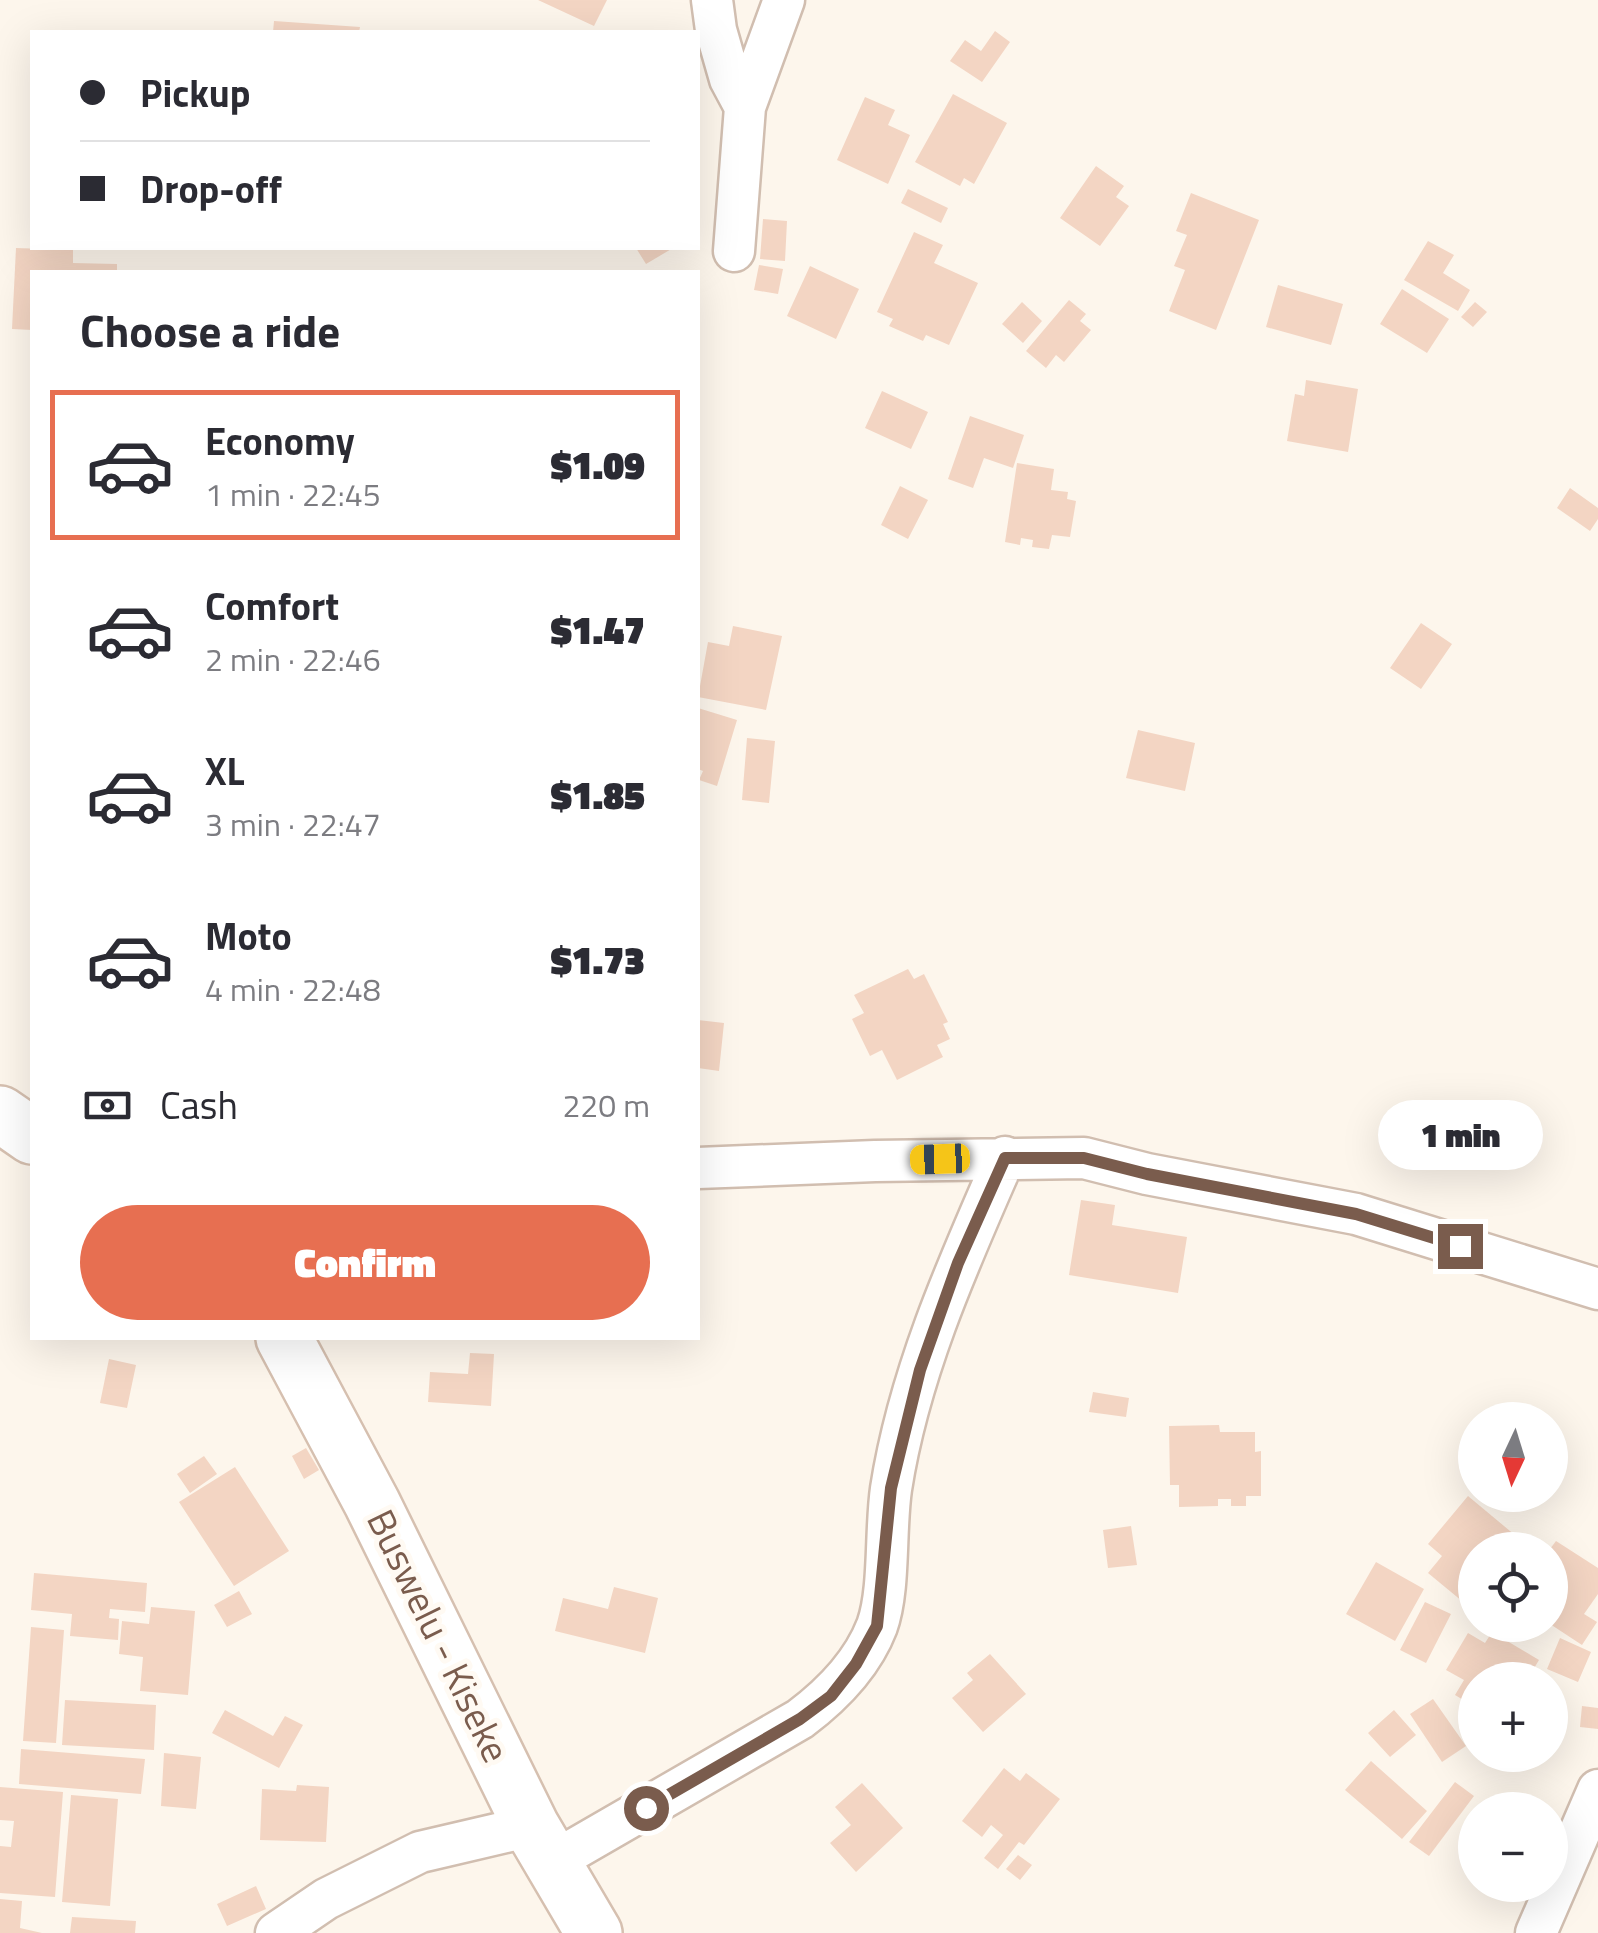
<!DOCTYPE html>
<html lang="en">
<head>
<meta charset="utf-8">
<style>
  :root { --surface:#fff; --page:#f2f2f3; --text:#2b2b33; --muted:#7c7c81; --line:#e1e1e2; --accent:#e76f51 }
  body { margin:0; font-family:"Titillium Web",sans-serif; background:var(--page); color:var(--text); height:100vh; display:flex; flex-direction:column; font-size:38px; white-space:nowrap }
  * { box-sizing:border-box; margin:0 }
  p { font-size:32px; color:var(--muted) }
  .icon { flex:none; width:55px; height:55px; fill:none; stroke:currentColor; stroke-width:2; stroke-linecap:round; stroke-linejoin:round }
  .map { position:relative; flex:1; overflow:hidden }
  .details { position:absolute; left:30px; top:270px; width:670px; height:1070px; display:flex; flex-direction:column; background:var(--surface); border-radius:0px; box-shadow:0 10px 40px #0002 }
  .details>* { flex:none }
  .hud { position:absolute; left:30px; top:30px; width:670px; height:220px; border-radius:0px; box-shadow:0 10px 40px #0002; display:grid; align-content:center; height:220px; padding:0 50px; background:var(--surface) }
  .needle { width:65px; rotate:184deg }
  .tools { position:absolute; left:1458px; top:1402px; display:grid; gap:20px }
  .tools a { display:grid; place-items:center; width:110px; height:110px; border-radius:50%; background:var(--surface); box-shadow:0 10px 40px #0002; font-size:50px }
  .end { position:absolute; width:45px; height:45px; margin:-22px; border:12px solid #7a5c4d; background:#fff; box-shadow:0 0 0 5px #fff }
  .from { border-radius:50% }
  .bubble { position:absolute; height:70px; border-radius:35px; background:var(--surface); box-shadow:0 10px 40px #0002; font-size:32px; font-weight:800; line-height:70px; text-align:center }
  .car { position:absolute; width:30px; height:60px; margin:-30px -15px; border-radius:12px; box-shadow:0 0 8px 2px #0007; background:linear-gradient(#f5c518 24%,#345 0 40%,#f5c518 0 76%,#345 0 86%,#f5c518 0) }
  .hud b { display:flex; align-items:center; gap:35px; height:95px; font-size:38px }
  .hud b+b { border-top:2px solid var(--line) }
  .hud i { width:25px; height:25px; background:var(--text) }
  ul { padding:0; list-style:none }
  li { display:flex; align-items:center; gap:30px; height:150px; margin:0 20px 15px; padding:0 30px; border:5px solid transparent; border-radius:0px }
  li div { flex:1 }
  li b { display:block; font-size:38px }
  li em { font-style:normal; font-weight:800 }
  li.selected { border-color:var(--accent) }
  li>.icon { width:90px; height:90px; stroke-width:1.5 }
  h2 { padding:0 50px; font-size:45px; line-height:120px }
  .pay { display:flex; align-items:center; gap:25px; height:110px; padding:0 50px; font-size:38px }
  .pay p { margin-inline-start:auto }
  .action { display:flex; gap:20px; margin-top:auto; padding:20px 50px }
  .action a { flex:1; height:115px; border-radius:60px; background:var(--accent); color:#fff; font-size:40px; font-weight:800; line-height:115px; text-align:center }
  .map>svg:first-child { display:block }
  .building { fill:#f3d5c3 }
  .lines { fill:none; stroke-linecap:round; stroke-linejoin:round }
  .minor-casing { stroke:#d1beb0; stroke-width:45 }
  .secondary-casing { stroke:#d6c0b0; stroke-width:60 }
  .minor { stroke:#fff; stroke-width:40 }
  .secondary { stroke:#fff; stroke-width:55 }
  .route { stroke:#7a5c4d; stroke-width:12 }
  .labels { text-anchor:middle; stroke-width:10; stroke-linejoin:round; paint-order:stroke }
  .street-label { font-size:38px; fill:#7a5c4d; stroke:#fffaf3 }
</style>
</head>
<body>
<div class="map">
<svg width="1598" height="1933" viewBox="0 0 1598 1933">
  <rect width="100%" height="100%" fill="#fdf6ec"/>
  <!-- building -->
  <path class="building" d="M538,0h69l-13,26z
    M274,21l86,6 -1,5h-86z
    M995,31l15,11 -28,40 -32,-21 15,-21 16,11z
    M953,94l54,29 -33,61 -10,-6 -4,8 -45,-24z
    M865,97l30,13 -7,15 22,10 -22,49 -51,-24z
    M1096,166l28,20 -8,11 13,9 -29,40 -40,-28z
    M908,189l40,19 -7,15 -40,-20z
    M1191,193l68,27 -43,110 -47,-19 16,-41 -11,-4 13,-31 -11,-4z
    M763,219l24,2 -2,40 -25,-2z
    M914,232l29,13 -9,18 44,20 -29,62 -23,-10 -3,6 -34,-15 4,-7 -16,-7z
    M1428,241l26,14 -11,18 27,17 -12,21 -54,-31z
    M16,248l57,2v13l44,1v8h-85v58l-20,-1z
    M636,248h37l-27,16z
    M759,265l24,4 -5,25 -24,-4z
    M810,266l49,23 -23,50 -49,-23z
    M1278,285l65,19 -12,41 -65,-18z
    M1402,289l47,30 -22,34 -47,-29z
    M1069,300l17,14 -6,7 11,9 -27,32 -8,-7 -10,13 -20,-17z
    M1022,302l20,19 -19,22 -21,-19z
    M1475,302l12,10 -14,15 -12,-10z
    M1306,380l52,9 -10,63 -61,-11 8,-47 9,2z
    M882,391l46,21 -17,37 -46,-21z
    M970,416l54,19 -11,33 -29,-10 -11,30 -25,-9z
    M1017,463l37,6 -3,21 17,2 -1,7 9,2 -6,36 -18,-2 -3,14 -17,-2 1,-7 -12,-2 -1,7 -15,-3z
    M900,486l28,14 -20,39 -27,-14z
    M1570,488l28,20v11l-8,12 -33,-23z
    M1421,623l31,21 -31,45 -31,-21z
    M733,626l49,10 -16,74 -68,-13 10,-55 21,4z
    M698,708l39,12 -20,66 -18,-6 4,-9 -5,-2z
    M1138,730l57,13 -10,48 -59,-13z
    M747,738l28,3 -6,62 -27,-3z
    M908,969l6,10 10,-5 24,48 -5,2 7,15 -13,6 6,12 -46,23 -15,-30 -12,6 -18,-37 12,-6 -10,-18z
    M698,1020l26,3 -5,48 -21,-3z
    M1081,1200l34,5 -3,20 75,12 -9,56 -109,-18z
    M470,1353l24,1 -3,52 -63,-4 2,-30 38,2z
    M109,1359l27,6 -9,43 -27,-5z
    M1093,1392l36,6 -3,19 -37,-5z
    M1219,1425l1,7h35v20l6,-1v45h-15v10h-15v-7h-13v7l-39,1v-22h-9l-1,-59z
    M306,1448l13,22 -15,9 -12,-23z
    M204,1456l13,18 -27,19 -13,-19z
    M235,1467l54,84 -55,35 -55,-84z
    M1468,1496l54,45 -7,9h-40v47l-7,9 -40,-33 14,-17 -14,-12z
    M1131,1526l6,39 -29,3 -5,-38z
    M1556,1541l42,27v26l-14,20 13,8 -15,23 -32,-21v-75z
    M1376,1562l48,27 -29,52 -49,-27z
    M34,1573l113,10 -2,29 -35,-3 -1,9 10,1 -1,21 -48,-4 2,-22 -41,-4z
    M614,1587l44,11 -13,55 -90,-22 8,-33 45,11z
    M239,1591l13,23 -25,13 -13,-22z
    M1425,1602l26,12 -25,49 -26,-13z
    M151,1607l44,4 -7,84 -48,-4 3,-34 -24,-3 3,-33 27,3z
    M31,1627l33,3 -8,113 -33,-2z
    M1492,1632l47,28 -12,20h-52v27l-20,-12 9,-15 -18,-10 22,-37 17,10z
    M1560,1638l31,14 -13,30 -31,-13z
    M990,1654l36,40 -43,38 -31,-34 21,-18 -6,-7z
    M1433,1699l33,47 -24,16 -32,-48z
    M65,1700l91,5 -2,45 -92,-5z
    M1582,1706l16,2v21l-18,-2z
    M225,1710l48,26 12,-20 18,9 -24,43 -67,-35z
    M1394,1710l22,25 -26,22 -22,-24z
    M21,1749l124,10 -4,35 -122,-10z
    M164,1753l37,4 -5,52 -35,-3z
    M1371,1761l56,50 -25,28 -57,-49z
    M1004,1768l16,13 6,-8 34,26 -36,46 -5,-3 -21,27 -14,-11 19,-23 -12,-10 -9,12 -20,-16z
    M1455,1782l19,14 -45,60 -20,-14z
    M862,1783l41,45 -47,44 -26,-29 21,-18 -16,-18z
    M297,1785l32,2 -3,55 -66,-2 2,-51 34,2z
    M0,1787l63,5 -8,105 -55,-4v-47l11,1 3,-26 -14,-1z
    M71,1795l47,4 -8,107 -48,-4z
    M1018,1855l14,10 -12,15 -14,-11z
    M256,1886l10,23 -39,17 -10,-22z
    M0,1899l22,2 -2,27 22,5h-42z
    M72,1917l64,4 -1,12h-65z"/>
  <g class="lines">
    <!-- minor casing -->
    <g class="minor-casing">
      <path id="minor" d="M712,0l4,30 14,49 15,28 -11,144
        M745,107l39,-107
        M698,1168l177,-7 209,-3 63,16 209,40 242,75
        M554,1861l246,-142c32,-24 62,-54 77,-93 13,-36 8,-96 14,-137 18,-116 67,-225 114,-332
        M276,1933l50,-34 94,-47 111,-26
        M1536,1933l62,-143"/>
    </g>
    <!-- secondary casing -->
    <g class="secondary-casing">
      <path id="secondary" d="M0,1114l32,22
        M284,1338l88,165 159,323 63,107"/>
    </g>
    <!-- minor -->
    <use href="#minor" class="minor"/>
    <!-- secondary -->
    <use href="#secondary" class="secondary"/>
  </g>
  <g class="lines">
    <!-- route -->
    <path class="route" d="M646,1808l154,-89 31,-23 25,-32 21,-38 14,-138 29,-118 38,-107 47,-105h79l63,16 209,40 104,32"/>
  </g>
  <g class="labels">
    <!-- street labels -->
    <g class="street-label">
      <text transform="translate(438 1636) rotate(64)" y="13">Buswelu - Kiseke</text>
    </g>
  </g>
</svg>
<div class="tools">
<a><svg class="needle" viewBox="-14 -14 28 28"><path d="M0-13l5 13h-10z" fill="#e53935"/><path d="M0 13l5-13h-10z" fill="#7c7c81"/></svg></a>
<a><svg class="icon" aria-label="locate" viewBox="0 0 24 24"><circle cx="12" cy="12" r="6"/><path d="M12 2v4M12 18v4M2 12h4M18 12h4"/></svg></a>
<a>+</a>
<a>−</a>
</div>
<i class="end from" style="left:646px;top:1808px"></i>
<i class="end" style="left:1460px;top:1246px"></i>
<div class="bubble" style="left:1378px;top:1100px;width:165px">1 min</div>
<i class="car" style="left:940px;top:1159px;rotate:268deg"></i>
<div class="hud">
<b><i class="from"></i>Pickup</b>
<b><i></i>Drop-off</b>
</div>
<section class="details">
<h2>Choose a ride</h2>
<ul>
<li class="selected"><svg class="icon" aria-label="car" viewBox="0 0 24 24"><path d="M5 17H2v-5l4-1 3-4h7l3 4 3 1v5h-3M9 17h6M6 11h13"/><circle cx="7" cy="17" r="2"/><circle cx="17" cy="17" r="2"/></svg><div><b>Economy</b><p>1 min · 22:45</p></div><em>$1.09</em></li>
<li><svg class="icon" aria-label="car" viewBox="0 0 24 24"><path d="M5 17H2v-5l4-1 3-4h7l3 4 3 1v5h-3M9 17h6M6 11h13"/><circle cx="7" cy="17" r="2"/><circle cx="17" cy="17" r="2"/></svg><div><b>Comfort</b><p>2 min · 22:46</p></div><em>$1.47</em></li>
<li><svg class="icon" aria-label="car" viewBox="0 0 24 24"><path d="M5 17H2v-5l4-1 3-4h7l3 4 3 1v5h-3M9 17h6M6 11h13"/><circle cx="7" cy="17" r="2"/><circle cx="17" cy="17" r="2"/></svg><div><b>XL</b><p>3 min · 22:47</p></div><em>$1.85</em></li>
<li><svg class="icon" aria-label="car" viewBox="0 0 24 24"><path d="M5 17H2v-5l4-1 3-4h7l3 4 3 1v5h-3M9 17h6M6 11h13"/><circle cx="7" cy="17" r="2"/><circle cx="17" cy="17" r="2"/></svg><div><b>Moto</b><p>4 min · 22:48</p></div><em>$1.73</em></li>
</ul>
<div class="pay"><svg class="icon" aria-label="cash" viewBox="0 0 24 24"><path d="M3 7h18v10H3z"/><circle cx="12" cy="12" r="2"/></svg>Cash<p>220 m</p></div>
<div class="action"><a>Confirm</a></div>
</section>
</div>
</body>
</html>
